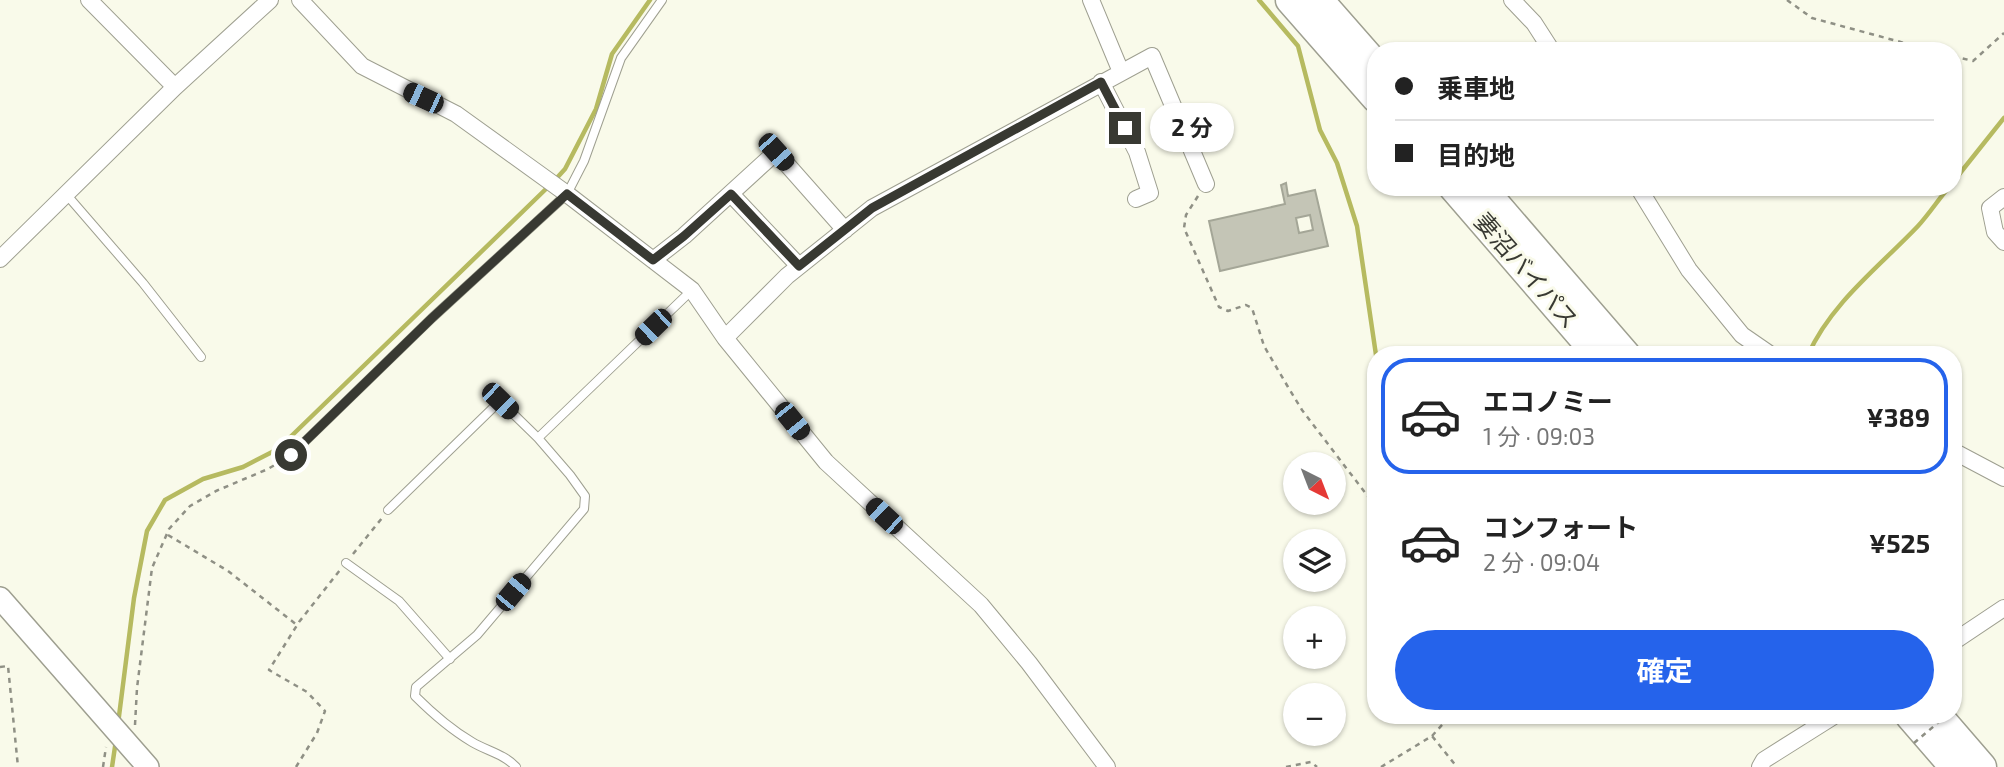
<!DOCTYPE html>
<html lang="ja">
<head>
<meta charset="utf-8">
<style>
  :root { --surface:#fff; --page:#f6f6f6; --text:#222; --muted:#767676; --line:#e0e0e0; --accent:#2563eb }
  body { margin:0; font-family:"Exo 2","Noto Sans JP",sans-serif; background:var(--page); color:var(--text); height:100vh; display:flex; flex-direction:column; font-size:26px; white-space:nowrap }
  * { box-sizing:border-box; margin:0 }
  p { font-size:23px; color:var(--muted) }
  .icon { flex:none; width:38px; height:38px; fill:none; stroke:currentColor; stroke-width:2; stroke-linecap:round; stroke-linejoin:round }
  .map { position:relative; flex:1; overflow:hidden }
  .drawer { position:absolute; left:1367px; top:346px; width:595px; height:378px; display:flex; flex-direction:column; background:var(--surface); border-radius:28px; box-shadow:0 2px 5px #0004 }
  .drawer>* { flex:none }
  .hud { position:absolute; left:1367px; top:42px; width:595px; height:154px; border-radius:28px; box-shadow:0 2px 5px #0004; display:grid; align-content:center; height:154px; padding:0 28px; background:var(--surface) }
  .needle { width:46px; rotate:138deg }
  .buttons { position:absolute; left:1283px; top:452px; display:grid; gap:14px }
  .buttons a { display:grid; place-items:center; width:63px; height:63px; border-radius:50%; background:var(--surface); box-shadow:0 2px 5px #0004; font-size:35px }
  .end { position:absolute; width:32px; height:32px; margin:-16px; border:9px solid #383932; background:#fff; box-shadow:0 0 0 4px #fff }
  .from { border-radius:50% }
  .bubble { position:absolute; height:49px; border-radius:24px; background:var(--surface); box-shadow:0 2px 5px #0004; font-size:23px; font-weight:700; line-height:49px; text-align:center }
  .car { position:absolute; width:21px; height:42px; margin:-21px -10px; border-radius:9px; box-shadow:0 0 5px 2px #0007; background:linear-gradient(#222 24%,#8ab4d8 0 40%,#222 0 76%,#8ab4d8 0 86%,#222 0) }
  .hud b { display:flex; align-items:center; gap:24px; height:66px; font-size:26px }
  .hud b+b { border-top:2px solid var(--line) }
  .hud i { width:18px; height:18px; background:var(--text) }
  ul { padding:12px 0 0; list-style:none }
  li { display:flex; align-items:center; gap:21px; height:116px; margin:0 14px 10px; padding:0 14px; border:4px solid transparent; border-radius:28px }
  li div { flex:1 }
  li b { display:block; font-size:26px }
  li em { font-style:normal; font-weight:700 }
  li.selected { border-color:var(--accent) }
  li>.icon { width:63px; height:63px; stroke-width:1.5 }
  .primary-button { display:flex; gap:14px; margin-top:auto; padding:14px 28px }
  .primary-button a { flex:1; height:80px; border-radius:42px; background:var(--accent); color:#fff; font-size:28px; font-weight:700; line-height:80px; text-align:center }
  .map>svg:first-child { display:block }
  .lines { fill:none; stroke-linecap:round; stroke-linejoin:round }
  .stream { stroke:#b6ba60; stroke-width:4.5 }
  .building { fill:#c4c5b6; stroke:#a4a697; stroke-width:2; fill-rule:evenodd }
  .lane-casing { stroke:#9e9f90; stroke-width:10 }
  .street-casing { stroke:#9e9f90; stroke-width:18 }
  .secondary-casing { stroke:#9e9f90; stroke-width:24 }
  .highway-casing { stroke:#9e9f90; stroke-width:31 }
  .path { stroke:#8f9085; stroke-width:2.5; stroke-dasharray:5 5; stroke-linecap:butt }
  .lane { stroke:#fff; stroke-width:8 }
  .street { stroke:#fff; stroke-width:16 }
  .secondary { stroke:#fff; stroke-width:21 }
  .highway { stroke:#fff; stroke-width:28 }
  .path-bridge { stroke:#8f9085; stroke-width:2.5; stroke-dasharray:5 5; stroke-linecap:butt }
  .route { stroke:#383932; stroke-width:9 }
  .labels { text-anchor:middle; stroke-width:6; stroke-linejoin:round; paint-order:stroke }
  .street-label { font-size:24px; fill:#383932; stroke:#f9faea }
</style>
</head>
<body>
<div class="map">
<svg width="2004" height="767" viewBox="0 0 2004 767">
  <rect width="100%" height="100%" fill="#f9faea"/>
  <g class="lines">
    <!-- stream -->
    <path class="stream" d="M1259,0l39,46 22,84 17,33 20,63 19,129
      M555,180l10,-11 31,-60 16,-55 38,-54
      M1953,182l51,-64
      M1808,355c23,-52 72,-89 110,-129 11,-12 20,-26 31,-39
      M118,724l16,-126 13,-67 18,-31 38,-21 40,-12 35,-18 271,-263
      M112,767l4,-27"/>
  </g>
  <!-- building -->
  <path class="building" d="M1286,183l2,13 27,-6 13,56 -108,25 -11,-50 76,-17 -4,-19zM1310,215l3,15 -14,3 -3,-15z"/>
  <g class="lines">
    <!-- lane casing -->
    <g class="lane-casing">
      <path id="lane" d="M66,194l77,89 58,74
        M291,455l141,-137 135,-124 17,-33 37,-103 41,-58
        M388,510l112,-109 38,37 154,-148
        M346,563l53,38 51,58
        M516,767c-12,-13 -29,-16 -44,-25 -22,-13 -39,-28 -57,-46l1,-9 61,-52 107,-126 1,-13 -15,-21 -32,-37"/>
    </g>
    <!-- street casing -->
    <g class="street-casing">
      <path id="street" d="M89,0l86,87
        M300,0l62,66 94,48 111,80 125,96 33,48 101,124 155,143 48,58 78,104
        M1091,0l30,72
        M1512,0l22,23 18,28
        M1101,82l36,70 13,41 -14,6
        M1638,187l51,83 53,65 29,20
        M731,194l68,72
        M2004,197l-14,11 5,24 9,10
        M0,259l175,-172 95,-87
        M653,260l31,-24 92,-84 69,78
        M725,338l62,-62 85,-68 280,-152 54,128
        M1953,451l51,27
        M1953,642l51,-34
        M1760,767l4,-7 70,-44"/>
    </g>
    <!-- secondary casing -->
    <g class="secondary-casing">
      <path id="secondary" d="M0,598l148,169"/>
    </g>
    <!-- highway casing -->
    <g class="highway-casing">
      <path id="highway" d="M1290,0l86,98
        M1319,0l57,65
        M1453,187l145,168
        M1481,187l145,168
        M1910,716l44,51
        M1938,716l44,51"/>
    </g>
    <!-- path -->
    <path class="path" d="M1787,0l25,18 122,33
      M1953,56l20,5 31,-28
      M1198,196l-12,19 -2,13 35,79 9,4 18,-6 6,3 12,38 24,41 14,23 74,97
      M168,535l60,36 69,54
      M353,554l29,-36
      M0,667l8,-1 10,101
      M135,725l2,-37 15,-120 17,-39 21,-23 26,-15 52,-22 15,-9
      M1432,736l18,-20
      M103,767l3,-20
      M296,767l21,-34 8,-22 -18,-19 -38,-22 30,-48 41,-52
      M1286,767l25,-5 6,5
      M1381,767l51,-31 25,31"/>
    <!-- lane -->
    <use href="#lane" class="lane"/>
    <!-- street -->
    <use href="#street" class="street"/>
    <!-- secondary -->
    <use href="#secondary" class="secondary"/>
    <!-- highway -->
    <use href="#highway" class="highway"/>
    <!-- path-bridge -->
    <path class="path-bridge" d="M1914,743l32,-27"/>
  </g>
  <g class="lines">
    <!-- route -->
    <path class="route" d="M291,455l141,-137 135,-124 86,66 31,-24 47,-42 68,72 73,-58 229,-126 24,46"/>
  </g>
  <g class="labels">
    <!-- street labels -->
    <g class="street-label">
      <text transform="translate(1526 271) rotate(49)" y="8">妻沼バイパス</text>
    </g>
  </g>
</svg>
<div class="buttons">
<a><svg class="needle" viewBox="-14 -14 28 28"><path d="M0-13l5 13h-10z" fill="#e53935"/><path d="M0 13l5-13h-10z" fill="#767676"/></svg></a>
<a><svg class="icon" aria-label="layers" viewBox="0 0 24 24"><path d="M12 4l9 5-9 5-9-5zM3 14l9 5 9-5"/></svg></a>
<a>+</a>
<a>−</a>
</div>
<i class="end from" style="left:291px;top:455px"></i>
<i class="end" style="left:1125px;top:128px"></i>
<div class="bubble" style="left:1150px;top:103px;width:84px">2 分</div>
<i class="car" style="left:423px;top:98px;rotate:295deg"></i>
<i class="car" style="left:776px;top:152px;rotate:138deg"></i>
<i class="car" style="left:653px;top:327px;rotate:226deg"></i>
<i class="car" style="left:500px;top:401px;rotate:134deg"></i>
<i class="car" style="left:792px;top:421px;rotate:141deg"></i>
<i class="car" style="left:884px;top:516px;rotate:313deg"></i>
<i class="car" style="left:513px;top:592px;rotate:40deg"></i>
<div class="hud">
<b><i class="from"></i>乗車地</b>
<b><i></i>目的地</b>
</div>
<section class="drawer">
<ul>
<li class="selected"><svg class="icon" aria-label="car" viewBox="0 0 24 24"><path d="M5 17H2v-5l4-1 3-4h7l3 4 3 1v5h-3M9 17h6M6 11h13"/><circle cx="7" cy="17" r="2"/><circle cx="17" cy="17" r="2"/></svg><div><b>エコノミー</b><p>1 分 · 09:03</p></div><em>¥389</em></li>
<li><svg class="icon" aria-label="car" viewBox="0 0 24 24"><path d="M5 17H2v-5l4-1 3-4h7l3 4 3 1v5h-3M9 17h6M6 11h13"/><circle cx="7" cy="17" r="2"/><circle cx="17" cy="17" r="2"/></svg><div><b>コンフォート</b><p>2 分 · 09:04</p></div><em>¥525</em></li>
</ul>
<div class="primary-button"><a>確定</a></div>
</section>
</div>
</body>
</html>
